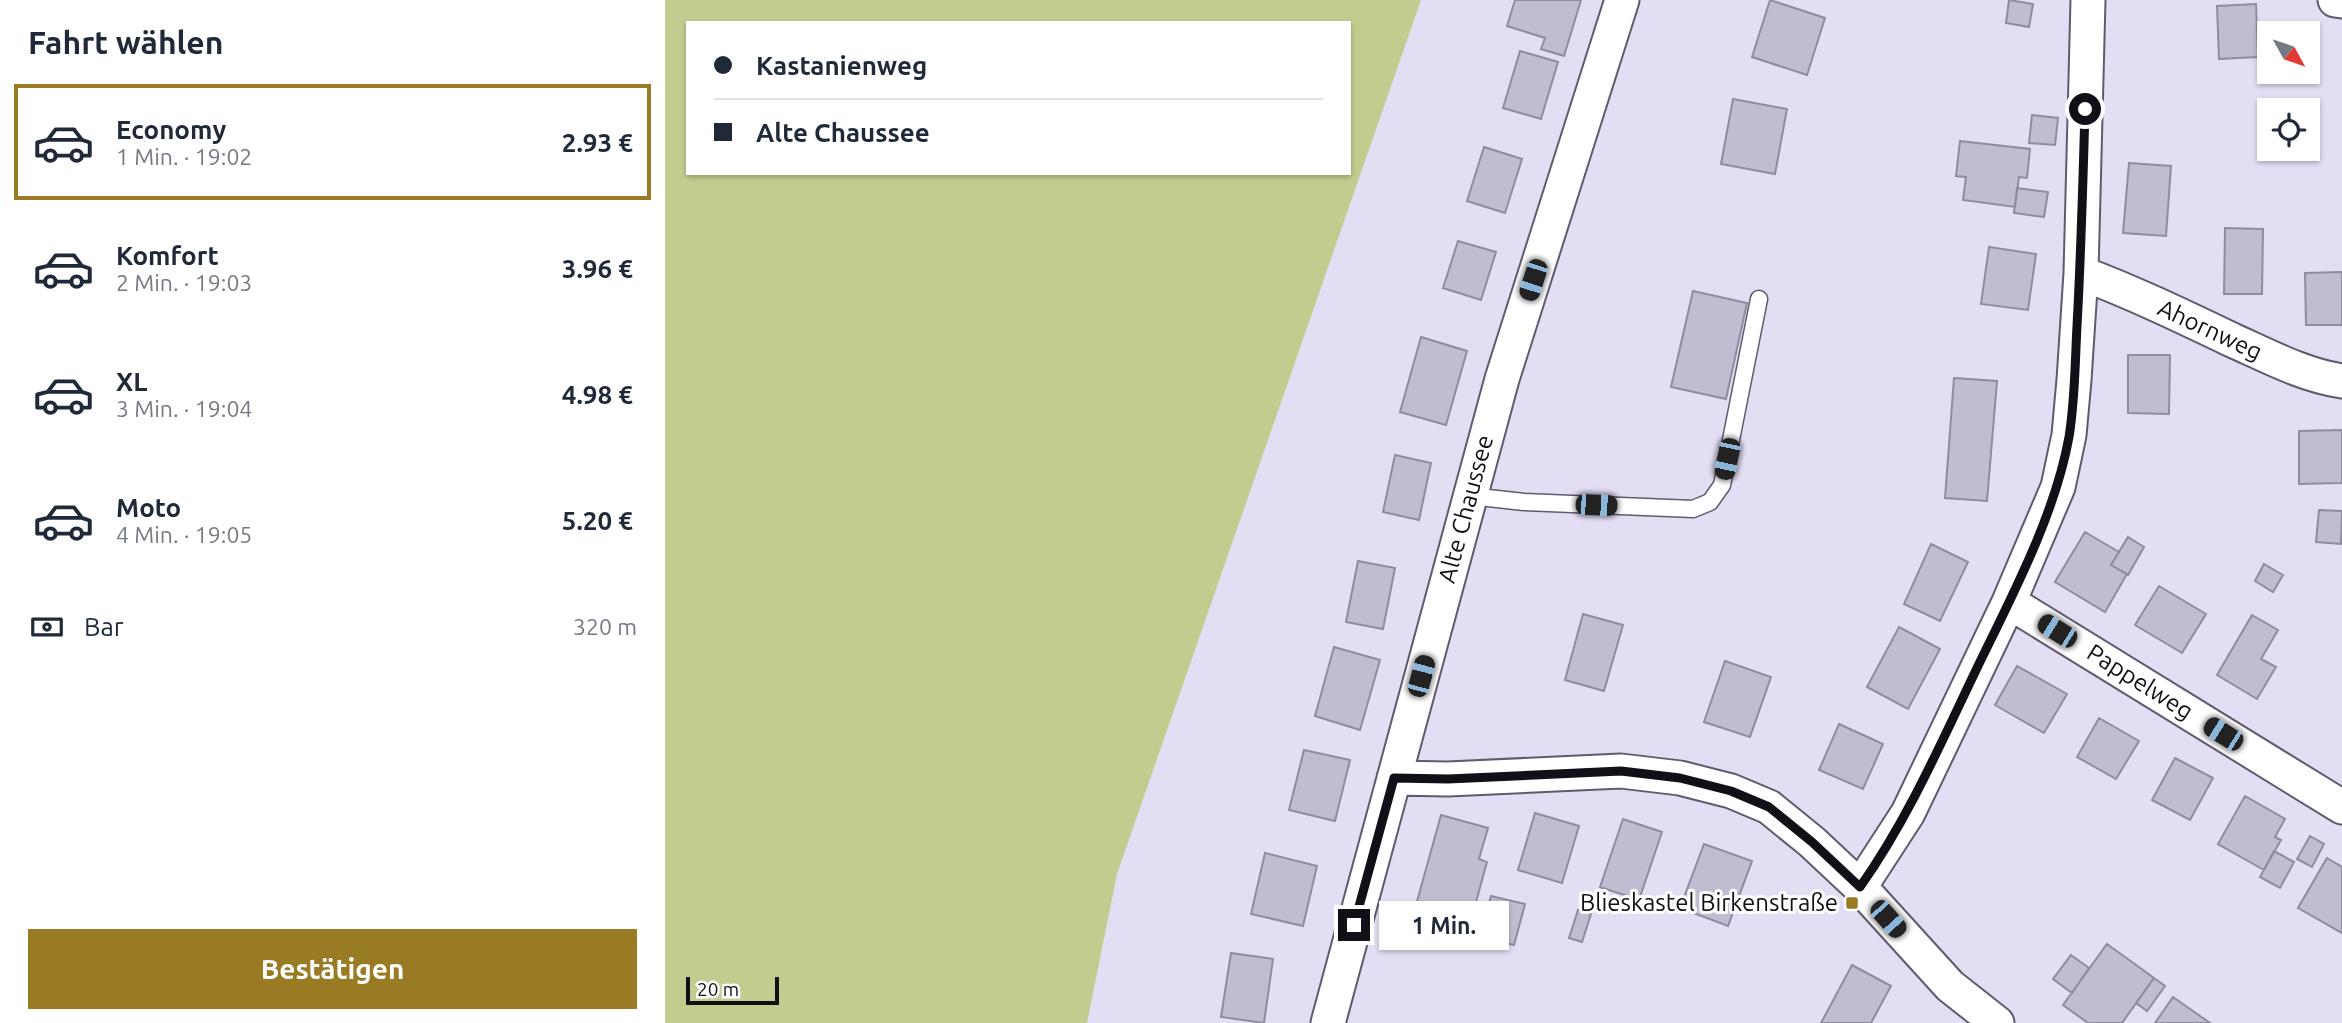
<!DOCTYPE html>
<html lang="de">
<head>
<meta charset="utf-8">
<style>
  :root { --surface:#fff; --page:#f6f6f7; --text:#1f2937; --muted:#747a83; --line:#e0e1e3; --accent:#997b24 }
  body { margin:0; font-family:Ubuntu,sans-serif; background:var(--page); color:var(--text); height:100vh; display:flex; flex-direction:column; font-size:26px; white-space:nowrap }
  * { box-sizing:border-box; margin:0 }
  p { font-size:23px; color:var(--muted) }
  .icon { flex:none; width:38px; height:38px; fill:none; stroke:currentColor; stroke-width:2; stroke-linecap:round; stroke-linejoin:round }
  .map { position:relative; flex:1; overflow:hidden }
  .drawer { display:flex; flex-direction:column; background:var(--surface); width:665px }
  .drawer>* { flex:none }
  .guide { position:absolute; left:21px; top:21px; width:665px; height:154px; border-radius:0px; box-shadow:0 2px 5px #0004; display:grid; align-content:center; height:154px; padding:0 28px; background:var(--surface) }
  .needle { width:46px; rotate:130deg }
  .controls { position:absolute; left:1592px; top:21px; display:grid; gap:14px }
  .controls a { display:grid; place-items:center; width:63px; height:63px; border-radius:0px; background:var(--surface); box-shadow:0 2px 5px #0004; font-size:35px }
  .scale { position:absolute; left:21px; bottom:18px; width:93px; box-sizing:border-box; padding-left:7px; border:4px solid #121017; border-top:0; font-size:19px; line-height:24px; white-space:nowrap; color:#121017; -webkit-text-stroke:5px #fff; paint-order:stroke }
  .end { position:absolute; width:32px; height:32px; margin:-16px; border:9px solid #121017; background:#fff; box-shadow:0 0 0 4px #fff }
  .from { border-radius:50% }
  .bubble { position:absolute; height:49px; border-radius:0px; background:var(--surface); box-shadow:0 2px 5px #0004; font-size:23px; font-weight:700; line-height:49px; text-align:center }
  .car { position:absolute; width:21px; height:42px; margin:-21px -10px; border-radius:9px; box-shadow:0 0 5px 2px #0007; background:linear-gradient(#222 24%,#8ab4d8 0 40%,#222 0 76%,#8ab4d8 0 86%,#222 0) }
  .guide b { display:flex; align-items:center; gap:24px; height:66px; font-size:26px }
  .guide b+b { border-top:2px solid var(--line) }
  .guide i { width:18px; height:18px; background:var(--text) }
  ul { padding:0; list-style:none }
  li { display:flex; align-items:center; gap:21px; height:116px; margin:0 14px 10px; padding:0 14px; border:4px solid transparent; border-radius:0px }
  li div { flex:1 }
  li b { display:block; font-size:26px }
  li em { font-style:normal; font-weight:700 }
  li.current { border-color:var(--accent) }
  li>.icon { width:63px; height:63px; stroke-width:1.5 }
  h2 { padding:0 28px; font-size:32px; line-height:84px }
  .pay { display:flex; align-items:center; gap:18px; height:77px; padding:0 28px; font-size:26px }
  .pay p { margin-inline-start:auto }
  .button { display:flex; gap:14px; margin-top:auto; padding:14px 28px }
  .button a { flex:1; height:80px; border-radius:0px; background:var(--accent); color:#fff; font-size:28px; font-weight:700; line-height:80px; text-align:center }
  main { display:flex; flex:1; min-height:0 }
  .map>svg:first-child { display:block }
  .green { fill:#c0cd8f; fill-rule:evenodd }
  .building { fill:#c1bcd2; stroke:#908b9f; stroke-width:2 }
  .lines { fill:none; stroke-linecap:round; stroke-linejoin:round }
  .service-casing { stroke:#5f5a6d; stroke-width:19 }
  .minor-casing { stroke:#5f5a6d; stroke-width:37 }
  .service { stroke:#fff; stroke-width:16 }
  .minor { stroke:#fff; stroke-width:33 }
  .route { stroke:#121017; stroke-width:9 }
  .poi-dot { fill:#997b24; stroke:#fff; stroke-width:2.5 }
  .labels { text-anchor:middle; stroke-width:6; stroke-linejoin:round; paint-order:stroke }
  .street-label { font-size:24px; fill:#121017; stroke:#fff }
  .poi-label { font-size:24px; fill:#121017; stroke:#fff; text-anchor:end }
</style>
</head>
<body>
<main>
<section class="drawer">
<h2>Fahrt wählen</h2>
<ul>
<li class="current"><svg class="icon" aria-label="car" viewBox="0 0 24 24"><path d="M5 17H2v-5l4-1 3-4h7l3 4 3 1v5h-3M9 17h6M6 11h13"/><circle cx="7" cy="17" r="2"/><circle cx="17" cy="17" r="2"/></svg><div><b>Economy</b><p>1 Min. · 19:02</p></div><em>2.93 €</em></li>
<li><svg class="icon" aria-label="car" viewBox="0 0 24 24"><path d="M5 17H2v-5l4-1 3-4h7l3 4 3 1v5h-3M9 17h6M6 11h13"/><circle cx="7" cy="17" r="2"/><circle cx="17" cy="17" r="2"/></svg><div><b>Komfort</b><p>2 Min. · 19:03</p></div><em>3.96 €</em></li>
<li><svg class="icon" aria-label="car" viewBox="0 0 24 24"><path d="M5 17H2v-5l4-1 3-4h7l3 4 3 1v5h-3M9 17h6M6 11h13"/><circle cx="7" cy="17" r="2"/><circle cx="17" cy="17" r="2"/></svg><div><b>XL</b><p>3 Min. · 19:04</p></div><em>4.98 €</em></li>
<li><svg class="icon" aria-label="car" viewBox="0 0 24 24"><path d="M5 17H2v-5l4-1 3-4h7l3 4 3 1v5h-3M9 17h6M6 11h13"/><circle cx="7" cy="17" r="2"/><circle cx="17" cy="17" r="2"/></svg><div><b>Moto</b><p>4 Min. · 19:05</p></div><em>5.20 €</em></li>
</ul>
<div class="pay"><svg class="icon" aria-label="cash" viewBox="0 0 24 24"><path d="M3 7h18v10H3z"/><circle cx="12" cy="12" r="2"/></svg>Bar<p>320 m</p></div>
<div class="button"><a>Bestätigen</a></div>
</section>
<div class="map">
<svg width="1677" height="1023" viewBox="0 0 1677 1023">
  <rect width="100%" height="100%" fill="#e3def4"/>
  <!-- green -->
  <path class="green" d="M0,0h756l-304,874 -30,149h-422zM23,23h661v150h-661z"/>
  <!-- building -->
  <path class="building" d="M850,0h66l-17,56 -23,-7 4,-11 -38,-12z
    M1105,0l55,18 -18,57 -55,-18z
    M1344,0l24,4 -4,23 -23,-4z
    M1591,4l2,53 -39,2 -2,-53z
    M855,51l38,11 -17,57 -38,-11z
    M1068,99l54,10 -12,65 -54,-10z
    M1367,115l26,3 -3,27 -26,-2z
    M1295,141l70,8 -3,29 -8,-1 -4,30 -52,-7 3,-23 -10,-1z
    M819,147l38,12 -17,54 -38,-12z
    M1464,163l42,3 -5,70 -43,-3z
    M1352,188l31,4 -4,25 -30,-4z
    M1560,228l38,1 -1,65h-38z
    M793,241l38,11 -15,48 -38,-12z
    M1324,247l47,7 -8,56 -47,-6z
    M1677,272v53h-36l-1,-52z
    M1028,291l54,12 -21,96 -55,-12z
    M756,337l46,14 -21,74 -46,-13z
    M1463,355h42l-1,59 -41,-1z
    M1289,378l43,3 -10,120 -42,-3z
    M1677,430v53l-43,1v-53z
    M730,455l36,8 -12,57 -36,-8z
    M1654,510l23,1 -1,33 -25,-2z
    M1420,532l34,20 -8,13 16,9 -22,38 -50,-30z
    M1463,537l16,10 -16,28 -17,-10z
    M1266,544l37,18 -28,59 -36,-17z
    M693,561l37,7 -12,61 -37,-7z
    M1599,564l19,11 -10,17 -18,-11z
    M1494,586l47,28 -24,39 -47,-28z
    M918,614l40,11 -19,66 -39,-11z
    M1587,615l26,15 -17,29 15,8 -19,32 -40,-24z
    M1234,627l41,22 -32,60 -41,-22z
    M669,647l46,13 -20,70 -45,-14z
    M1060,661l46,16 -21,60 -46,-15z
    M1352,666l50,28 -23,39 -49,-28z
    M1434,718l40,23 -23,38 -39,-22z
    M1174,724l44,20 -20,45 -44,-19z
    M639,750l46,10 -15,61 -46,-11z
    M1510,758l38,20 -23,42 -38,-20z
    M1580,796l40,23 -10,18 6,3 -17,30 -46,-26z
    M870,813l44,13 -17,57 -44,-13z
    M776,815l47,13 -9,31 8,3 -16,58 -55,-15z
    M958,819l39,13 -23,68 -39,-13z
    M1645,836l14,8 -12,23 -15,-8z
    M1039,844l48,17 -24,65 -48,-18z
    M1609,851l20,11 -14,26 -20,-11z
    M600,853l52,13 -14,60 -52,-12z
    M1662,858l15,9v66l-44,-25z
    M826,896l34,8 -11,41 -34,-8z
    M913,910l13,4 -9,28 -13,-4z
    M1442,944l47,34 -32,45h-34l-25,-18z
    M566,953l42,6 -9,64 -43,-6z
    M1406,955l18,13 -17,25 -19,-14z
    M1187,965l39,21 -20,37h-50z
    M1489,978l11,8 -18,25 -11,-8z
    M1508,997l37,26h-55z"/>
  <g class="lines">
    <!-- service casing -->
    <g class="service-casing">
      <path id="service" d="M805,496l54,6 169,7 17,-7 12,-17 37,-186"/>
    </g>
    <!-- minor casing -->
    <g class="minor-casing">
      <path id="minor" d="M1670,0l7,1
        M1416,273c51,19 101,43 151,67 36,16 71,35 110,41
        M1344,602l333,205
        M729,778l54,1 173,-8 59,7 51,13 38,16 43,35 48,45 90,99 47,37
        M1195,887l48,-74 101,-211 49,-115 11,-52 5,-55 7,-107 7,-273
        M663,1023l174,-644 120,-379"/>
    </g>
    <!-- service -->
    <use href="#service" class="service"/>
    <!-- minor -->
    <use href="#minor" class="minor"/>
  </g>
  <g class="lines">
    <!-- route -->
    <path class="route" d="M689,925l40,-147 54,1 173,-8 59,7 51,13 38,16 43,35 48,45c48,-68 81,-144 117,-219 35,-72 78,-153 92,-231 6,-36 6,-74 8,-111 4,-72 6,-144 8,-217"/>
  </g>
  <!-- markers -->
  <rect class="poi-dot" x="1180" y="896" width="14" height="14" rx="3.5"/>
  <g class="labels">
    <!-- street labels -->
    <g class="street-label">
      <text transform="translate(1545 330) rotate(25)" y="8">Ahornweg</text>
      <text transform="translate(801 509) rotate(-75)" y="8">Alte Chaussee</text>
      <text transform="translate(1475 682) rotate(32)" y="8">Pappelweg</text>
    </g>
    <!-- poi labels -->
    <g class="poi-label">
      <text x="1173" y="911">Blieskastel Birkenstraße</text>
    </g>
  </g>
</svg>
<div class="controls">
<a><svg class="needle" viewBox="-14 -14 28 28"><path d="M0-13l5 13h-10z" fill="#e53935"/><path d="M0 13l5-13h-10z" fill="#747a83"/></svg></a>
<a><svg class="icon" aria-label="locate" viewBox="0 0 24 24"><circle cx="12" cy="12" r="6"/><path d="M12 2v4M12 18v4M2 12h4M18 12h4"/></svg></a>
</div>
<div class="scale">20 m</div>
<i class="end from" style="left:1420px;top:109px"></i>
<i class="end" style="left:689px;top:925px"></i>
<div class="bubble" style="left:714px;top:901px;width:130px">1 Min.</div>
<i class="car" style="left:868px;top:280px;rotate:198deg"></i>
<i class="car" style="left:1062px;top:459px;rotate:192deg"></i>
<i class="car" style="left:931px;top:505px;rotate:92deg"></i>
<i class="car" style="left:1392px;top:631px;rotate:302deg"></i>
<i class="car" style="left:756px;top:676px;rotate:15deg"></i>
<i class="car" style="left:1558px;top:734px;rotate:302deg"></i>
<i class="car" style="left:1223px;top:919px;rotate:138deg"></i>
<div class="guide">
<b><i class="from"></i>Kastanienweg</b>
<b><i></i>Alte Chaussee</b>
</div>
</div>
</main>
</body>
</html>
